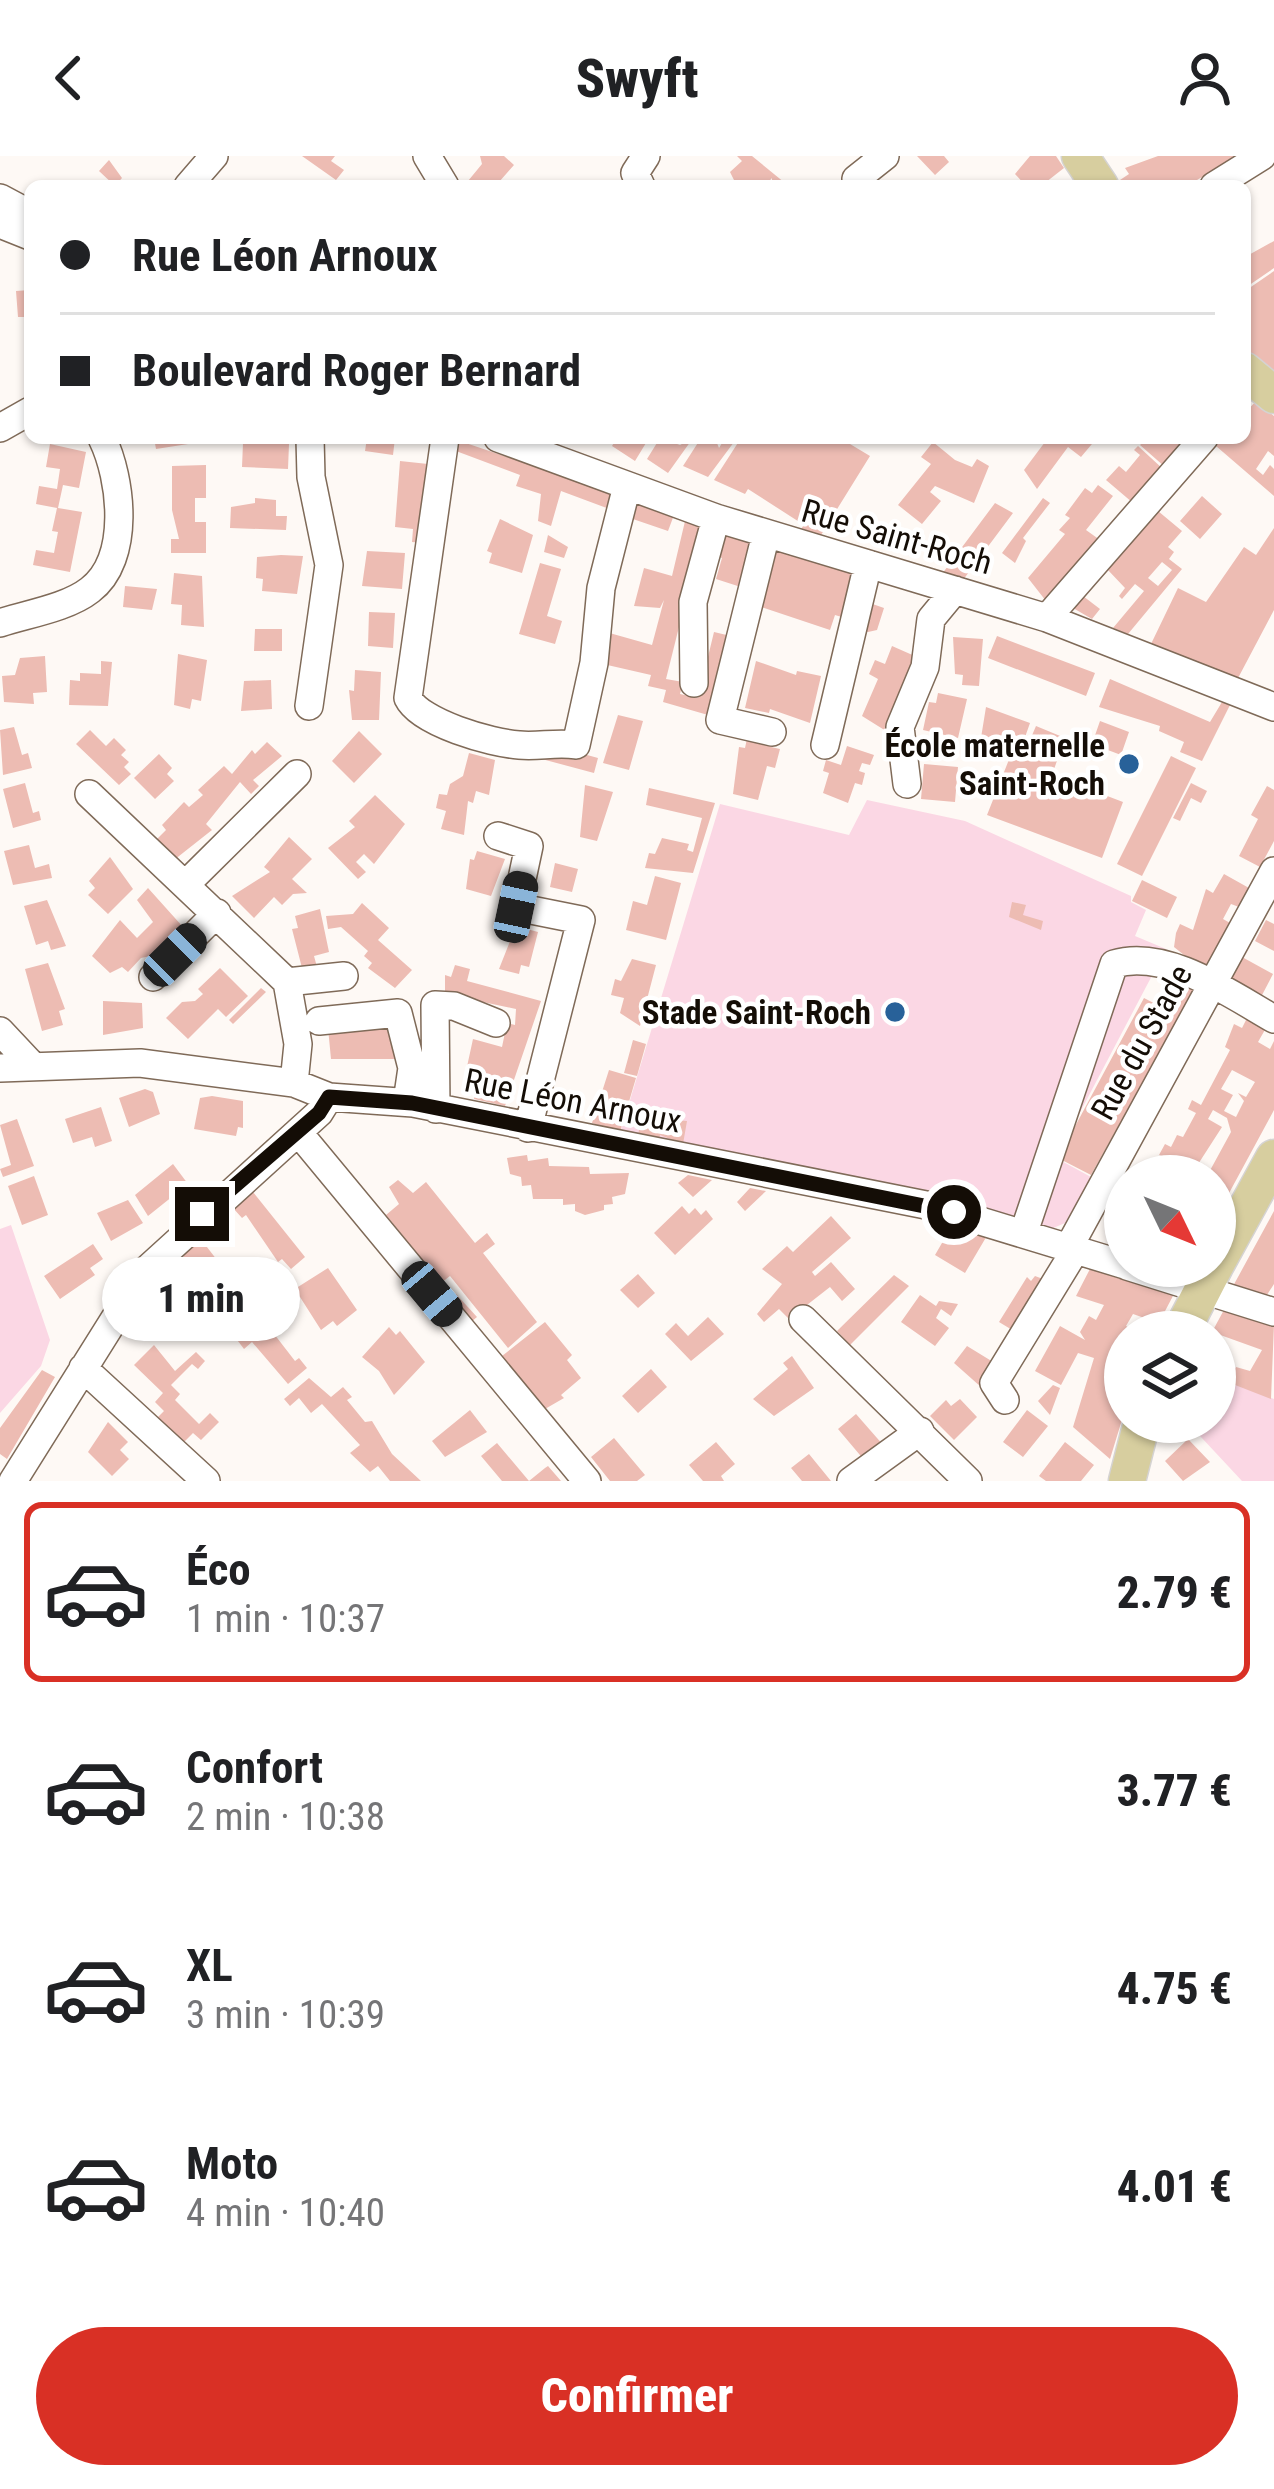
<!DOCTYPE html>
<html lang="fr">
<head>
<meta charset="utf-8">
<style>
  :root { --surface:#fff; --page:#f2f2f2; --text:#202124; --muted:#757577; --line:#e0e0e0; --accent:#d93025 }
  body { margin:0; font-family:"Roboto Condensed",sans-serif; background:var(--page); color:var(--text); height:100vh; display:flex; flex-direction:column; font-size:45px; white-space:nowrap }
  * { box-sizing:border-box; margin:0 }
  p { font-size:39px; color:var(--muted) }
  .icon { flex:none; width:66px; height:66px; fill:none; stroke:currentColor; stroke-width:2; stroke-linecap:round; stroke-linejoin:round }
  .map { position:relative; height:1325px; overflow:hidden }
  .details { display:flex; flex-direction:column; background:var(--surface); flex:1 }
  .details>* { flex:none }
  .top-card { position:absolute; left:24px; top:24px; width:1227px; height:264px; border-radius:18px; box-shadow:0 3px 9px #0004; display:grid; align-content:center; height:264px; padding:0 36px; background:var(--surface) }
  .needle { width:78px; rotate:133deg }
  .tools { position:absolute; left:1104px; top:999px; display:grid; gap:24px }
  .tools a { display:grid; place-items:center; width:132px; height:132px; border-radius:50%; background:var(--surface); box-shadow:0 3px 9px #0004; font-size:60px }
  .end { position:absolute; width:54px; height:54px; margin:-27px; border:15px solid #140d06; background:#fff; box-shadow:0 0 0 6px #fff }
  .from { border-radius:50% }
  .bubble { position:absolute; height:84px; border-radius:42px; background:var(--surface); box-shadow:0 3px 9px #0004; font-size:39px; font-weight:800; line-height:84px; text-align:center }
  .car { position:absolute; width:36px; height:72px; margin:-36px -18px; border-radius:15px; box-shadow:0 0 9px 3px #0007; background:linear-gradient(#222 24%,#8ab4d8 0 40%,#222 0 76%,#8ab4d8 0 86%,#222 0) }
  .top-card b { display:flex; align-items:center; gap:42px; height:114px; font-size:45px }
  .top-card b+b { border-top:3px solid var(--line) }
  .top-card i { width:30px; height:30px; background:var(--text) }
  ul { padding:21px 0 0; list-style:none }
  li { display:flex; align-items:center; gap:36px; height:180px; margin:0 24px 18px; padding:0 12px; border:6px solid transparent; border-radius:18px }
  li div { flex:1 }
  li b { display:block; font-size:45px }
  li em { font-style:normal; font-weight:800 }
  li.active { border-color:var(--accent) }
  li>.icon { width:108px; height:108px; stroke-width:1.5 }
  .cta { display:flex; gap:24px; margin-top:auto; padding:24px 36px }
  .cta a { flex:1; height:138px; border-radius:72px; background:var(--accent); color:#fff; font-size:48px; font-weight:800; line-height:138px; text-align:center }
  header { display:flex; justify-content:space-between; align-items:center; height:156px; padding:0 36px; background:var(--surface); font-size:54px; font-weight:800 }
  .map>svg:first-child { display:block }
  .green { fill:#fbd7e4 }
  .building { fill:#edbcb3; fill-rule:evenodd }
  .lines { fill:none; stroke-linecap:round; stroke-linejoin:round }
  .minor-casing { stroke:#7f6a58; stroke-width:30 }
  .major-casing { stroke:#d5d3d2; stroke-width:39 }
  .minor { stroke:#fff; stroke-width:27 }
  .major { stroke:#d7ce9f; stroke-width:36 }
  .route { stroke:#140d06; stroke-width:15 }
  .poi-dot { fill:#286199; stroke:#fff; stroke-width:4.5 }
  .labels { text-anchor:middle; stroke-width:9; stroke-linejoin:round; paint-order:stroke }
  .street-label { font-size:33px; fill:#140d06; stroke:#fff }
  .poi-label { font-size:33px; font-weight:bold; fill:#140d06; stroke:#fff; text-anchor:end }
</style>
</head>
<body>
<header><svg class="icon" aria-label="back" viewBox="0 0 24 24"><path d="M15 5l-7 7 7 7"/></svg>Swyft<svg class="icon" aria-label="person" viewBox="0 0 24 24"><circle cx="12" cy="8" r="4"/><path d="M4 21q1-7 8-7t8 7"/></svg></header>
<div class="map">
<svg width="1274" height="1325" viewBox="0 0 1274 1325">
  <rect width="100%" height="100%" fill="#fef9f5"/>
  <!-- green -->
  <path class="green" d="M867,644l98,21 166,75v6l15,8 -11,26 31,13 -110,209 35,19 -26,46 -14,6 -89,-28 -342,-68 100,-329 129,31z
    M11,1069l39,115 -9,26 -41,47v-184z
    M1215,1199l22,14 -5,14 42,16v82h-32l-55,-59h28z"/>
  <!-- building -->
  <path class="building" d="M302,0h33l-4,5 13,9 -8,10z
    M480,0h24l10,9 -15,17 5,4 -36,-5 14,-17z
    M737,0h15l33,27 -13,3v-8l-7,8h-28l-7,-14 12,-11z
    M917,0h27l5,6 -14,13z
    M1030,0h26l8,12 -23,18h-15l-11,-12z
    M1158,0h79l-50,30h-68l-2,-4 12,-8 -4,-6z
    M109,4l13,18 -7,8 -16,-15z
    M1274,85v27l-29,20v-31z
    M1274,115v103l-29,-25v-58z
    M30,134v27h-12l-2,-26z
    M1256,245l18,15v40l-6,-5 -12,18 7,6 7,-10 4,4v27l-58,-50 7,-8h22v-25z
    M154,282h46l1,4 -45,7z
    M367,282h28l-2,17 -28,-4z
    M451,282l165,56 -4,16 -51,-19 -10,35 -13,-5 3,-27 -25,-8 4,-11 -72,-27z
    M617,282h32l-14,23 -23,-15z
    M660,282l20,7 13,-7 -25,35 -21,-14z
    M701,282l9,5 5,-5 4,10 6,-10h12l-29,39 -25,-11z
    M741,282h99l30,18 -49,79 -20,-6 3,-4 -56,-36 -3,5 -31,-14z
    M1048,282h49l-16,19 -13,-10 -31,42 -13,-19z
    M1147,282h24l11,9 -17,20 -25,-22z
    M933,286l22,18 17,7 5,-8 12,7 -15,37 -39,-17 -5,6 11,9 -19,23 -24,-19 33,-41 -10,-7z
    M243,287l46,1 -1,25 -46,-2z
    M50,288l36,8 -7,36 -16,-3 -5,23 24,4 -12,60 -37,-7 3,-15 18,3 4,-21 -6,-1 5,-23 -21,-4 3,-18 18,3 3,-20 -14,-2z
    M1138,290l25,23 -30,34 -27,-23 13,-14 7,6 14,-17 -6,-5z
    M400,305l28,3 -7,79 -9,-1 1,-13 -18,-2z
    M206,309v33h-11v24h11v31h-35v-14h8l-7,-29v-44z
    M1098,329l15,11 -27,34 14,10 -54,61 -18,-23 37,-44 -6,-4 11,-12 -5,-3 20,-27 7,5z
    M1202,340l20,18 -22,25 -20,-18z
    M255,342l21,2v16h11l-1,14 -56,-2 1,-21 24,-4z
    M1043,342l7,5 -27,35 3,3 -11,22 -13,-10z
    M632,344l42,15 -6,16 -41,-14z
    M995,347l18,10 -50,67 -21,-6z
    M1158,355l24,20 -14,16 6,5 -5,7 13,10 -54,65 -15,-6 31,-37 -9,-7 -13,15 -3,-3 6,-8 -18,-19zM1162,406l10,8 -14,16 -10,-8z
    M686,361l19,6 -39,156 17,3 -3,12 18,4 16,-66 21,5 -27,78 -45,-13 3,-12 -18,-4 3,-11 -48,-11 3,-32 46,13 12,-45 -4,8 -26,-2 10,-38 28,8z
    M500,363l33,16 -11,38 -33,-10 3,-10 -5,-2z
    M1274,372v82l-37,70 -86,-36 27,-56 28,14 38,-55 12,8z
    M720,376l37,11 -10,46 -31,-10 6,-21 -9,-3z
    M548,379l20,12 -4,11 -20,-6z
    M771,393l87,26 -10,44 -13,-4 -5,15 -75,-25z
    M367,395l38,2 -3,36 -40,-3z
    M281,399l22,1 -6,38 -35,-3 1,-12 -7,-1 1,-21z
    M540,407l21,6 -14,47 15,5 -7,23 -36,-10z
    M174,417l28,3 2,51 -23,-2 1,-20 -11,-1z
    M125,430l32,3 -5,21 -29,-3z
    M1083,440l17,13 -8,10 -19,-11z
    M864,445l20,7 -7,22 -9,2 -11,-2z
    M369,456l26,1 -2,35 -25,-2z
    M255,473h27v22h-28z
    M997,480l98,37 -9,23 -98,-38z
    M953,481l30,2 -4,47 -17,-1 1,-10 -8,-1z
    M892,490l25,11 -31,74 -24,-15 16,-37 -9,-5 6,-14 10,4z
    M178,498l29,6 -6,41 -9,-2 -2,10 -16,-4z
    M45,500l2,36 -14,1 1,11 -30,-2 -2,-26 13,-1 5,-17z
    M101,505l11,1 -4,44 -39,-1 1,-25 10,1v-8l21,1z
    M756,505l40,14 1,-4 24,5 -11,47 -40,-14 -1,4 -24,-5z
    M355,514l26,2 -2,48h-27l-3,-30 5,1z
    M1110,523l100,43 12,-20 8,3 -28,56 -22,-9 4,-10 -25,-11 1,-5 -61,-19z
    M271,524l1,29 -31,2 3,-30z
    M938,537l29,6 -9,39 -35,-8 6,-28 7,1z
    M986,551l44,16 -12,34 -38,-13z
    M618,559l25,6 -14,49 -26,-7z
    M1100,565l29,11 -8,23 -29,-11z
    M1036,570l29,12 -13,37 71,27 -21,56 -115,-43 23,-58 11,4z
    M14,571l8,28 6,-2 4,15 -29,7 -3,-45z
    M90,574l16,16 8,-8 12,12 -5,5 8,7 -5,5 7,7 -12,11 -43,-41z
    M359,575l23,23 -28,29 -22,-22z
    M748,578l25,5 -2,8 9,2 -5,19 -8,-2 -9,34 -25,-6 6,-47 6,1z
    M267,586l15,14 -29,24 6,6 -8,8 -11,-12 -34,42 6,6 -38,30 -19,-19 11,-11 -4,-5 22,-23 5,5 14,-12 -5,-5 26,-24 8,8 20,-24 3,4z
    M847,590l27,9 -4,10 -8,-2 -3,8 6,2 -3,12 -7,-2 -7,20 -25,-10 6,-20 -6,-2 3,-11 15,5z
    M569,594l29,8 -4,15 -56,-15z
    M469,597l26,7 -6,35 -13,-4 -3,12 -5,-2 -4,34 -23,-6 5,-18 -10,-3 3,-14 8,1 3,-11 13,-8z
    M159,598l13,14 -5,6 7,7 -19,18 -21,-21z
    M1171,600l25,12 -54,108 -25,-12z
    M924,608l34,3 -3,35 -34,-3z
    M25,627l8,30 6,-2 2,9 -28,8 -10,-39z
    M1191,627l16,8 -6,12 -10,-5 -11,23 -7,-3z
    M585,629l28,7 -16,49 -17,-4z
    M1267,630l7,4v51l-14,26 -21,-11 19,-37 -7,-4z
    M649,632l66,15 -22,70 -48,-5 4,-15 6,1 7,-16 27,6 -2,6 6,2 9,-34 -56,-13z
    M375,639l30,29 -31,40 -10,-10 -8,8 10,10 -8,7 -30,-31 27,-21 -6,-6z
    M289,681l23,22 -20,20 15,14 -14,1 -11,11 -8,-8 -20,21 -22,-22 38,-24 -6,-5z
    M29,689l6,23 14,-4 3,14 -39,7 -9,-34z
    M477,695l28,8 -14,37 -25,-7 4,-30 4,1z
    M110,701l23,32 -25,25 -20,-19 7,-7 -6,-7z
    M555,707l23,6 -6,23 -22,-5z
    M1224,718l25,14 -10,19 -8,-3 -8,15 7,4 -26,48 -30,-24 2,-14 4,-9 13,6 13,-41 7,4z
    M655,720l26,7 -15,57 -40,-10 7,-29 14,4z
    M1142,724l35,17 -10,21 -35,-17z
    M148,732l35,39 -28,28 -14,3 -13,14 -6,-5 -12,6 -18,-17 28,-36 17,18 16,-16 -16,-22z
    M47,744l19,46 -15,4 -3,-9 -12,4 -12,-39z
    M1012,746l14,3 -3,10 20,6 -2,9 -32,-13z
    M362,747l27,25 -11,12 34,30 -17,18 -27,-20 4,-5 -8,-7 4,-5 -27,-24 -13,2 -2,-13 27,-2z
    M320,753l9,43 -15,4 3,11 -15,1 -10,-39 6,-1 -3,-12z
    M1266,764l8,4v27l-19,-10z
    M516,770l22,6 -9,35 -8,-2 -2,9 -20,-5z
    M1242,801l31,17 -12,23 -32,-17z
    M632,803l24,6 -16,61 -20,-13 4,-15 -13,-3 4,-16 6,2z
    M48,807l17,46 -6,2 4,14 -21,6 -17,-62z
    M455,809l15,4 -3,12 74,20 -36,105 -31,-7 2,-11 -13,-3 10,-46 29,8 5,-24 8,2 1,-16 -71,-15v-19l6,2z
    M220,812l28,28 -22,21 -8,-8 -30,30 -22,-21 16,-16 13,-1 8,-7 -5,-5z
    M1190,824l6,7 -105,188 -33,-17 86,-160 25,13z
    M261,832l5,4 -33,32 -4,-4z
    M103,845l39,2 1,25 -40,7z
    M1247,862l19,10 -8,14 12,7 4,-8v69l-59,109v-43h-8l24,-44 -4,-14 -14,-8 -5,9 14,8 -29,45 8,4h-46l10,-19 -6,-2 6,-11 6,3 6,-12 6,2 13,-24 -8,-4 4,-9 9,5 29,-55 -5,-3 9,-23 8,4zM1232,914l23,12 -9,15 -8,-4 6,8 -8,16 -12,-6 9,-16 -12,-6z
    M396,871l3,32h-68l-3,-31z
    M633,884l13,4 -9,32 -13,-3z
    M609,914l27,8 -16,54 -28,-9z
    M145,933l8,3 7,22 -31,13 -10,-29z
    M212,940l31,5v27l-5,-1 -2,9 -42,-7 6,-31z
    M101,951l11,34 -17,6 -3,-10 -19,6 -8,-24z
    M662,952l13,3v9l12,1 -4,23 -23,-9 -1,5 -21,-4 4,-24 20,4z
    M17,963l17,47 -31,11 -3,-8 11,-4 -11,-40z
    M527,999l1,6 20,-3 1,8 40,1 1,7 39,-1 -4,21 -13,3 1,7 -9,1v5l-19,5 -10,-4v-7l-12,1v-6h-30l-2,-14 -9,1 -1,-9 -11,-3 -3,-16z
    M173,1008l15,20 -40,32 -13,-21z
    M688,1019l24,5 -19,17 -15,-14z
    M34,1020l14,39 -26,10 -14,-39z
    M398,1024l15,13 13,-11 49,61 12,-10 8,11 -12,9 54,69 -29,26 -58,-72 -9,7 -55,-68 13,-11 -10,-17z
    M750,1032l16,3 -21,20 -8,-9z
    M253,1036l52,65 -14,12 -9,-10 -4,3 -32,-47 -4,3 -9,-10z
    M128,1044l15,23 -32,18 -14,-28z
    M682,1050l7,8 6,-6 6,7 5,-5 7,9 -38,36 -21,-22z
    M1274,1055v73l-9,14 -33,-10z
    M831,1060l20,22 -39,34 3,4 16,-14 24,27 -13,12 -12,-14 -41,32 -10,-10 -15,13 -7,-8 25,-30 -20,-15 25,-23 6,6z
    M953,1068l35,10 -23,39 -30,-18z
    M200,1082l95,123 4,-3 8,10 -19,16 -36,-42 -8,7 -34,-45 6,-6 -8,-16 -25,-26z
    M93,1088l10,15 -13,9 5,7 -35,24 -16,-23z
    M1091,1111l83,27 -20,38h-7l6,-11 -20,-7 -7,12 6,3 -7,3v78l-15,49 -37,-32 21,-69 -16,-5 -17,32 -26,-14 25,-45 25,14 -5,-8 4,-7 5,-9 7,4 8,-15 -28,-9z
    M328,1112l29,42 -20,16 -4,-5 -12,9 -21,-33 -10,-5z
    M638,1118l17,19 -17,15 -18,-18z
    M894,1119l15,11 -59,59 -13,-14z
    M1035,1120l8,3 -24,55 -20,-12 28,-45 4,4z
    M456,1138l21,23 -6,5 -18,-24z
    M920,1139l16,11 3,-5 19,3 -7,12 -10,-7 -5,9 13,10 -14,18 -34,-24z
    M1225,1152l49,16 -3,75 -41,-16 6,-16 14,4 12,-21 -50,-18z
    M708,1161l16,17 -33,27 -26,-27 11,-11 12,13z
    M545,1166l27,33 -5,5 14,18 -20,17 3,3 -19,11 -43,-53z
    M389,1171l7,8 4,-4 25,31 -31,33 -15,-24 -17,-14z
    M154,1189l21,26 21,-19 9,9 -7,8 -6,-5 -21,21 9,9 -5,6 24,24 11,-11 9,9 -18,18 -8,-7 -10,10 -26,-25 7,-7 -9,-9 8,-9 -29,-28z
    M967,1190l31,19 -17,22 -27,-24z
    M792,1200l22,32 -40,28 -21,-17 35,-30 -5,-6z
    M651,1213l16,18 -29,26 -16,-17z
    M42,1214l13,7 -48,82 -7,-5v-26z
    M309,1222l22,19 12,-10 9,10 -5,3 18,22 7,-1 20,33 29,27h-31l-12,-15 -8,6 -20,-19 10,-8 -38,-41 -11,9 -12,-15 -9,8 -6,-7z
    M1053,1229l7,3 -10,27 -12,-14z
    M960,1243l17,18 -23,23 -24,-24 16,-16 5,6z
    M470,1254l17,22 -42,25 -13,-16z
    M1027,1254l21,16 -25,31 -20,-15z
    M856,1258l28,32 -19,15 -27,-32z
    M108,1266l20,20 -8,8 9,9 -17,17 -24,-24z
    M614,1282l31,37 -8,6h-27l-19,-24z
    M1188,1283l22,23 -27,19 -18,-20z
    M716,1286l19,22 -14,12 3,5h-21l-14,-16z
    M1065,1286l29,23 -13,16h-35l-7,-5z
    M497,1287l32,38h-27l-21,-25z
    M809,1298l22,27h-29l-11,-13z
    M548,1310l13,15h-32l16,-13z"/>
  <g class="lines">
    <!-- minor casing -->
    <g class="minor-casing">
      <path id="minor" d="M427,0l18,30
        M856,23l29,-23
        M188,30l26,-30
        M641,30l-6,-13 11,-17
        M1214,30l48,-30
        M0,42l30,16
        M0,68l30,12
        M0,272l30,-17
        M445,282l-37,260c12,25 83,45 111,47 19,2 37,-3 57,0l18,-82 7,-75 26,-102
        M498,282l218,80 331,100 227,89
        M766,378l-46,186 52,12
        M1047,462l157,-180
        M0,467c27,-9 67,-15 90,-33 41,-31 32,-111 12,-152
        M694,527l-1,-81 23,-84
        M309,550l20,-141 -18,-88 -1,-39
        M825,589l43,-181
        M907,628l-7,-57 25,-60 6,-48 24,-29
        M89,638l198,188 11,62 -4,39
        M498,680l31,10 -13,61 65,13 -53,208
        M186,728l111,-110
        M153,821l64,-64
        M287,826l57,-6
        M319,865l79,-8 14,55 -5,34
        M0,875l31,33
        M0,912l140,-5 154,20 35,14 84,6 518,103 194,59
        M436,953l-1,-104 19,1 42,17
        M298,976l289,349
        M1024,1076l90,-268c52,-16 116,30 160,55
        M1069,1091l205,-376
        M1127,1110l147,46
        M803,1163l165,162
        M83,1212l123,113
        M1005,1244l-11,-17 82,-134
        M13,1325l131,-209 175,-159 10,-16
        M851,1325l69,-50"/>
    </g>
    <!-- major casing -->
    <g class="major-casing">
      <path id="major" d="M1080,0l20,30
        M1245,215l29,24
        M1215,1110l59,-108
        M1181,1176l34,-66
        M1127,1325l15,-59"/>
    </g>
    <!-- minor -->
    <use href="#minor" class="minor"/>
    <!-- major -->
    <use href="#major" class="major"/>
  </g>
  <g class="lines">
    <!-- route -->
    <path class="route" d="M202,1058l117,-101 10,-16 83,6 542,109"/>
  </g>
  <!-- markers -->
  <g class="poi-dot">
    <circle cx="1129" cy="608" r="12"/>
    <circle cx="895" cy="856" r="12"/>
  </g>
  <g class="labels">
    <!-- street labels -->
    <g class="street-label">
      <text transform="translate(897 380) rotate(16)" y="12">Rue Saint-Roch</text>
      <text transform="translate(1141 886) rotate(-61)" y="12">Rue du Stade</text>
      <text transform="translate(573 944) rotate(11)" y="12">Rue Léon Arnoux</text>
    </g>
    <!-- poi labels -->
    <g class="poi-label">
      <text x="1105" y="601">École maternelle<tspan x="1105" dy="38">Saint-Roch</tspan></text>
      <text x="871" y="868">Stade Saint-Roch</text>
    </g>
  </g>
</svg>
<div class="tools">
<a><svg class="needle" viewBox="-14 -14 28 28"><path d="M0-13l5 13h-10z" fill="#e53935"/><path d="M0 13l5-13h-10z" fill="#757577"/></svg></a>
<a><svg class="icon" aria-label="layers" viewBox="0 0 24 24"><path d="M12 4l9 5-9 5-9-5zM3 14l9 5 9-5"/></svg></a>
</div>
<i class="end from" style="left:954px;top:1056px"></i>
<i class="end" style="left:202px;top:1058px"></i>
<div class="bubble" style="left:102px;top:1101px;width:198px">1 min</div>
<i class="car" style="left:516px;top:751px;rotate:12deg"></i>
<i class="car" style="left:175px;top:799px;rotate:45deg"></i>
<i class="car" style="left:432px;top:1138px;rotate:140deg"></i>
<div class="top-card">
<b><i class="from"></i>Rue Léon Arnoux</b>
<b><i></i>Boulevard Roger Bernard</b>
</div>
</div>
<section class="details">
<ul>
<li class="active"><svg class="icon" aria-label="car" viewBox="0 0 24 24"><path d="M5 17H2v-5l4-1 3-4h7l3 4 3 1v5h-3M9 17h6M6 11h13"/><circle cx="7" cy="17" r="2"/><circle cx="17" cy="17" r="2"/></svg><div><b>Éco</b><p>1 min · 10:37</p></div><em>2.79 €</em></li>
<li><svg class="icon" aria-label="car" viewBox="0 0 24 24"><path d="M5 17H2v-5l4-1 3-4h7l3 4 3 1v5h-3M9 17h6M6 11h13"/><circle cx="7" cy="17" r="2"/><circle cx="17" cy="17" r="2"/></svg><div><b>Confort</b><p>2 min · 10:38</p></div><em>3.77 €</em></li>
<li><svg class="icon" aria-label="car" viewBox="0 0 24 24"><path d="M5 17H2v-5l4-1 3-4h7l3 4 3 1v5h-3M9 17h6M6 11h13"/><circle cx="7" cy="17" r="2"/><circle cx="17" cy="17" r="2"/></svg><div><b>XL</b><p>3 min · 10:39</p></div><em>4.75 €</em></li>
<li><svg class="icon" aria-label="car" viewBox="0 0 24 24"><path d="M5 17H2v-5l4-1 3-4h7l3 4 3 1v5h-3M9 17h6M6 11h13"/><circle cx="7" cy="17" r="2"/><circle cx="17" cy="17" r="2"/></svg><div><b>Moto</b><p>4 min · 10:40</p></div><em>4.01 €</em></li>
</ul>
<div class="cta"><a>Confirmer</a></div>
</section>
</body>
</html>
